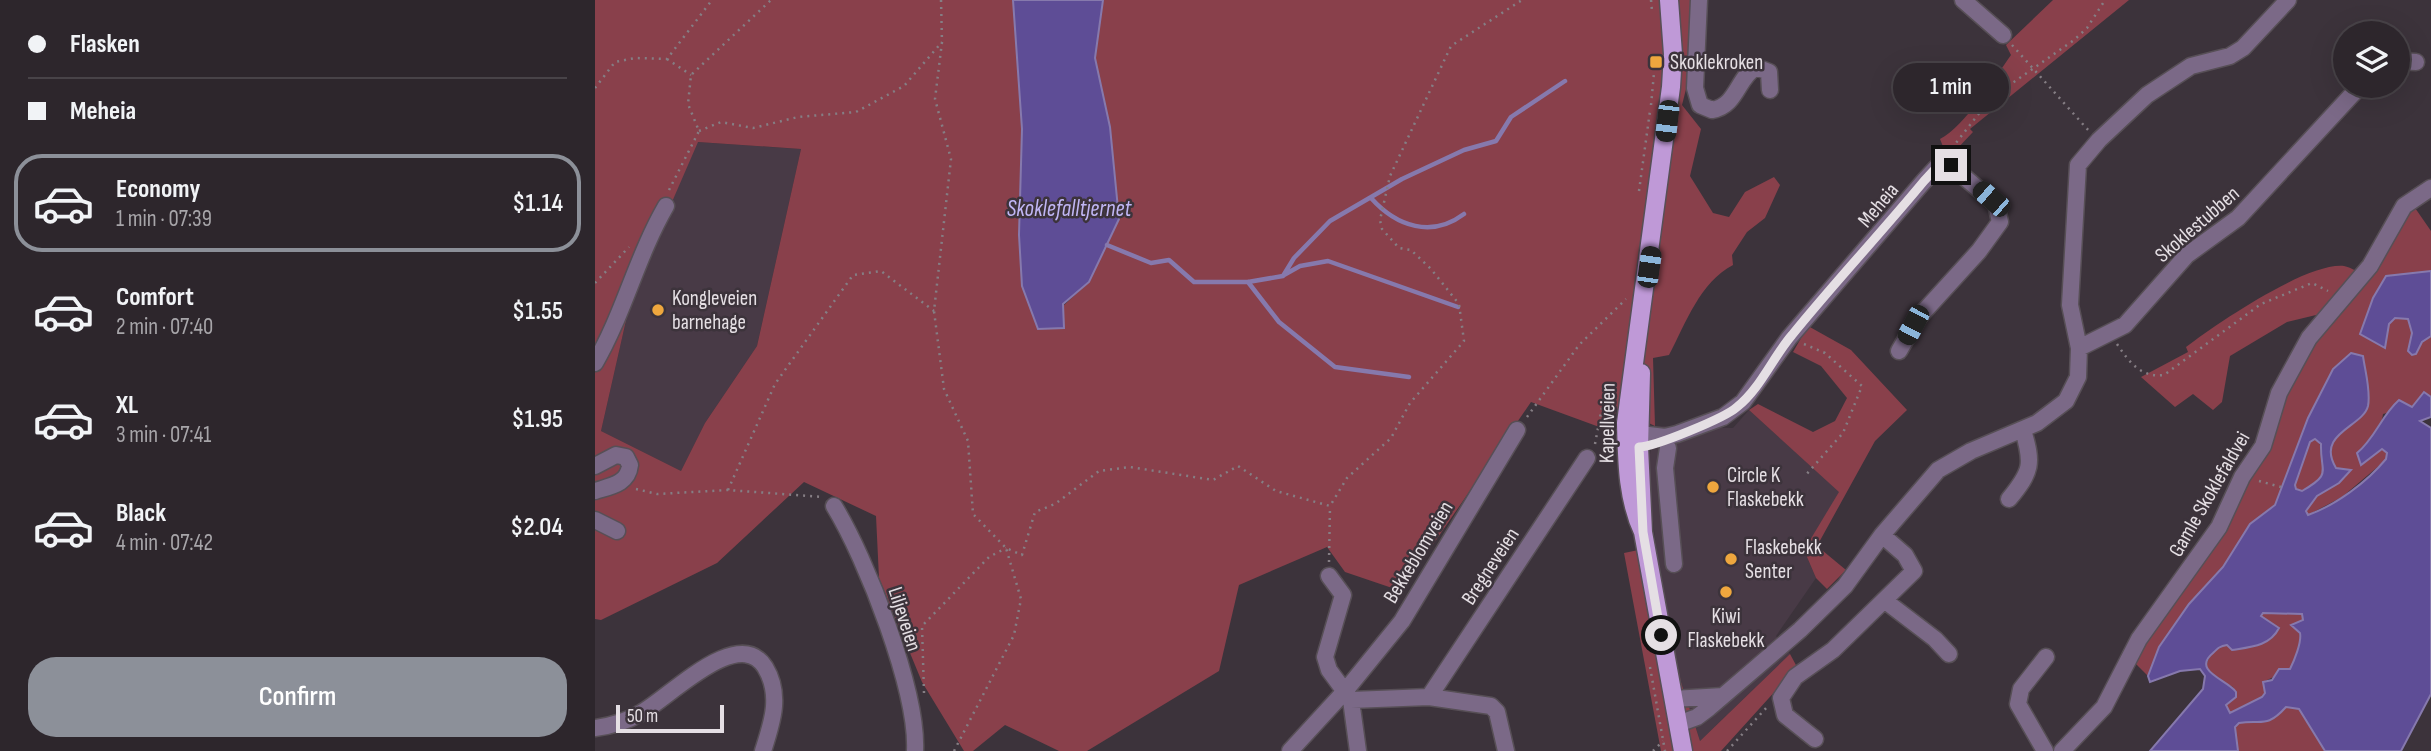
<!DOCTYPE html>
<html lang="en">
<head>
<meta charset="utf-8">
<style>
  :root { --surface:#2d262c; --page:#393238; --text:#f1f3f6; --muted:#a7a5a9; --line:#484348; --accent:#8c9099 }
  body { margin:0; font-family:"Sofia Sans Condensed",sans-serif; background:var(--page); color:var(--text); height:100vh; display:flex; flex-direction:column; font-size:26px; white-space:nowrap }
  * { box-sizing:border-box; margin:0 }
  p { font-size:23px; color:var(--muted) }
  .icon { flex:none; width:38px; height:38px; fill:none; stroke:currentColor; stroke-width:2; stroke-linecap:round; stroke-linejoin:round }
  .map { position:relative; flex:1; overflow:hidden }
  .details { display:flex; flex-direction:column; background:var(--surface); width:595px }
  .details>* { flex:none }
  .banner { display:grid; align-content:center; height:154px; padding:0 28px; background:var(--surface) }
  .fabs { position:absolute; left:1738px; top:21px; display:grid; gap:14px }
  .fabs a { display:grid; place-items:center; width:77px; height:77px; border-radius:50%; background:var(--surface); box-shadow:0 7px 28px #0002,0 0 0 2px var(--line); font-size:35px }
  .scale { position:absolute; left:21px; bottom:18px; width:108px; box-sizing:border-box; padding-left:7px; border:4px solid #e5dfe4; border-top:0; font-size:19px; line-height:24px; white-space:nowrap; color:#e5dfe4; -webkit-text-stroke:5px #3c333b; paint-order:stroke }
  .end { position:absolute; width:32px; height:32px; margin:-16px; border:9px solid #e5dfe4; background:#111; box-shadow:0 0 0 4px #111 }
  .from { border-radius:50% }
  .bubble { position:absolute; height:49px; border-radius:24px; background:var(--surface); box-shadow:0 7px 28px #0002,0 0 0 2px var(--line); font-size:23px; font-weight:600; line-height:49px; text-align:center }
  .car { position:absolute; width:21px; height:42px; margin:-21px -10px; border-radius:9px; box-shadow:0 0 5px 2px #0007; background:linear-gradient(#222 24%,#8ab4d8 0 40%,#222 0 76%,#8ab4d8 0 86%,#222 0) }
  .banner b { display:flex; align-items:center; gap:24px; height:66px; font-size:26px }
  .banner b+b { border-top:2px solid var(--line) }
  .banner i { width:18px; height:18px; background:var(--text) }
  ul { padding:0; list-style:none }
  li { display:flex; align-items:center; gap:21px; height:98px; margin:0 14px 10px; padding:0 14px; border:4px solid transparent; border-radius:28px }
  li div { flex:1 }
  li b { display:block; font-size:26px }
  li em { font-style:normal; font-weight:600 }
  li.on { border-color:var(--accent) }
  li>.icon { width:63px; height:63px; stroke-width:1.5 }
  .primary-button { display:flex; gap:14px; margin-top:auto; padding:14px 28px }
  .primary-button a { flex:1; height:80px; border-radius:28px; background:var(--accent); color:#fff; font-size:28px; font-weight:600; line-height:80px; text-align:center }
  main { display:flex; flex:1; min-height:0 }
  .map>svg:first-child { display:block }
  .built { fill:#483a46 }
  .green { fill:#89404b; fill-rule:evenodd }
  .water { fill:#5e4d96; stroke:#8679ad; stroke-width:2; fill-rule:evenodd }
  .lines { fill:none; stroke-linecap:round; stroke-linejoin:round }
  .stream { stroke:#8679ad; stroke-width:4.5 }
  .minor-casing { stroke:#574f56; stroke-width:19 }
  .major-casing { stroke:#574f56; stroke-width:21 }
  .path { stroke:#857e84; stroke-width:2.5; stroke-dasharray:2 5; stroke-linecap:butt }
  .minor { stroke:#7b6987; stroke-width:16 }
  .major { stroke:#bf99d7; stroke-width:18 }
  .route { stroke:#e5dfe4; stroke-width:9 }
  .poi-dot { fill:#efa73e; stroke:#3c333b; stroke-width:2.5 }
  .labels { text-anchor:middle; stroke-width:5; stroke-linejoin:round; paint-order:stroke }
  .poi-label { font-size:21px; fill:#e5dfe4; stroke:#3c333b; text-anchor:start }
  .street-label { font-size:21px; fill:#e5dfe4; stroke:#3c333b }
  .water-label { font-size:23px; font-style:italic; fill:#c0b6f4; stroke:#3c333b }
</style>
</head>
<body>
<main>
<section class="details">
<div class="banner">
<b><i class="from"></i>Flasken</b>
<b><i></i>Meheia</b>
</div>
<ul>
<li class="on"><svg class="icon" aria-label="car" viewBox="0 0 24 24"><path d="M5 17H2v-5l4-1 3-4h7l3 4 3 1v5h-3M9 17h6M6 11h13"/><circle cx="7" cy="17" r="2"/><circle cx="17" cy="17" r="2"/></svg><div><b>Economy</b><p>1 min · 07:39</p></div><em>$1.14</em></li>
<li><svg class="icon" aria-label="car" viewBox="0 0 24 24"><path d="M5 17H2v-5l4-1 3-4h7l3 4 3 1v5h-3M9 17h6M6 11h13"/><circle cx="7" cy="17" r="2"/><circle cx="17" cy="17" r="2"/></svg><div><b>Comfort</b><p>2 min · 07:40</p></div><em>$1.55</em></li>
<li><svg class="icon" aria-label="car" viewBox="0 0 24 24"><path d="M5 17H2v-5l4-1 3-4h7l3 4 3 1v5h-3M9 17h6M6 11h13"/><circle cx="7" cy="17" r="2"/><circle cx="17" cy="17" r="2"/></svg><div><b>XL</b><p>3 min · 07:41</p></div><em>$1.95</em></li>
<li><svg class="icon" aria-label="car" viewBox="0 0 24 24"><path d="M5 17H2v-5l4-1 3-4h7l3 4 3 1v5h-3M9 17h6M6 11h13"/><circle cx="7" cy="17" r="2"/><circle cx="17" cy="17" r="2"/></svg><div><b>Black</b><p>4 min · 07:42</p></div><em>$2.04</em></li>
</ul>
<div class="primary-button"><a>Confirm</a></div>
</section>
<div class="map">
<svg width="1836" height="751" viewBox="0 0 1836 751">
  <rect width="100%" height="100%" fill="#3c333b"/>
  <!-- built -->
  <path class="built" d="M102,142l104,7 -44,197 -52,77 -24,48 -80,-40 31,-137z
    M1154,410l91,82 -36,58 12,28 -40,58 14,18 -90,87 -19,-59 -19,-86 -15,-125 8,-45 78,2z"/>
  <!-- green -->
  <path class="green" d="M0,0h418l9,129 -3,106 3,51 16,43 51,-47 30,-63 -9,-92 -15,-69 8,-58h601l1,14 -23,91 19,24 -11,47 23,37 16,4 16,-25 29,-15 6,8 -15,33 -18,14 -15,23 1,10c-33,17 -47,58 -64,90l-16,3 2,68 -39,-18 -3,24 -82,-30 -130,189 -56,-19 -18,-25 -88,38 -20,86 -132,80h-28l-54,-26 -32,26h-9l-42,-69 -43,-104 -3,-62 -72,-34 -87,81 -116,57 -6,-1zM103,142l103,7 -44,197 -52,77 -24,48 -80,-40 31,-137z
    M1458,0h76l-159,129 3,3 -18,19 -11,-2 -4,-10c25,-13 54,-60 71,-84l-5,-10z
    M1818,205l18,26v40l-45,5 3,48 6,-6 13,1 4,14 -4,18 8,3 6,-12 9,-6v61l-7,-4 -9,13 -32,8 -2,12 -24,27 11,7 14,-12 5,5v6l-45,38 -34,18 -2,-4 11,-15 22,-13 11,-13 -15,-2c-20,-36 28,-40 33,-62 3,-14 -3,-35 -5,-50l-12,-3 -18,16 -25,49 -33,87 -25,19 -27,43 -34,37 -30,43 -11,29 -15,-15 148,-252 18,-48 27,-33 -10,-13 -29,7 -57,34 -8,46 -9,8 -20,-16 -18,13 -34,-30 47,-25 -2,-5c30,-23 121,-85 158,-81 7,1 17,8 24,11z
    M1213,326l43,24 56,60 -32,31 -58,105 29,24 -19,19 -11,-11 -12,-28 35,-58 -90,-82 9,-6 55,28 22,-11 12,-23 -26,-32 -28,-14z
    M1720,439c7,6 5,7 6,16 3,24 3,23 -19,36l-6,-1 -1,-5 15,-43z
    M1058,547l28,135 19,59 90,-87 7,13 -76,84h-60l-37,-198z
    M1668,613l39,1 2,3 -7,11c8,12 -1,30 -7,41l-27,13 2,11 -3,4 -32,16 -4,-8 9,-8 -2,-10c-25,-12 -37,-20 -13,-41 23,-2 47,6 59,-18l-18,-12z
    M1690,707l14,2 26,42h-87l-3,-24 4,-4c23,-4 28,6 46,-16z"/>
  <!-- water -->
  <path class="water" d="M418,0h90l-8,58 15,69 9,92 -30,63 -26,22 1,24 -26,1 -16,-43 -3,-51 3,-106z
    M1836,271v65l-9,6 -6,12 -4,1 -4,-4 4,-18 -4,-14 -13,-1 -6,6 -4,24 -25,-14 13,-36 13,-22z
    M1756,353l12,3c2,15 8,35 5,50 -5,21 -53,27 -32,62l15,2 -12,13 -22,13 -11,15 2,4c28,-10 59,-33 78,-56l1,-6 -5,-4 -21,16 -4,-12c19,-16 24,-37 42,-53l13,7 12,-15 7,5v20l-11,4 11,7v266l-30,57h-76l-26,-42 -13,-2c-20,22 -24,12 -47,16l-4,4 3,24h-88l53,-62 2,-13 -5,-7 -20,2 -30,11 -2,-6 11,-29 30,-43 34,-37 27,-43 25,-19 33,-87 25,-49zM1720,439l6,5c-1,29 12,29 -19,47l-6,-2 -1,-4 15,-43zM1668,613l39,1 1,6 -12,5 9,8c2,9 -6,28 -10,36h-11l-7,11 -9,2 2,11 -3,4 -32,16 -4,-8 10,-8v-5c-8,-12 -45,-21 -23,-39 5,-5 7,-7 14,-8l5,5c19,-3 38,-4 47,-22l-18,-12z"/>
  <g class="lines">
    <!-- stream -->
    <path class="stream" d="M776,198c26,29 61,40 93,16
      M512,245l44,18 18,-3 25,22h54l35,-6 11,-18 36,-37 72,-42 62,-29 32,-9 15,-24 54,-36
      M689,275l16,-9 28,-5 130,46
      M653,282l31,40 56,45 74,10"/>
    <!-- minor casing -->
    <g class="minor-casing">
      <path id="minor" d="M1104,0l-4,88 5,17 12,5c25,-4 25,-32 44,-43l13,5 1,18
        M1368,0l40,35
        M1802,61l19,1
        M1484,348l46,-23 62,-70 51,-37 122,-132
        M0,363c29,-50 42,-107 71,-157
        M1034,441l11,-7 25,3 12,-3 46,-17 20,-15 46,-64 135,-157 12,-13 13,-4 47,40 4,18 -21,29 -61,67 -19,33
        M1073,448l-3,20 9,96
        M0,466l21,-11 10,2 4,8c-2,19 -19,21 -35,26
        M1414,499c23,-28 24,-35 14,-69
        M239,506c32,52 84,185 81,245
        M0,520l22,11
        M734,576l14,19 -18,62 4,13 22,30 7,51
        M1289,600l51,39 14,15
        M834,697l158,-239
        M1078,699l50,-3
        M756,700l78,-3 62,9 6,6 9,39
        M1083,724l19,-7 12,-9 91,-78 45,-44 37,-51 56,-65 33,-19 66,-28 29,-22 12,-24 1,-29 -9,-43 8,-140 21,-25 48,-45 44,-29 39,-10 13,-8 45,-48
        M0,728c16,-2 32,-7 46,-15 29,-16 97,-88 124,-46 17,28 7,56 -2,84
        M1220,739l-30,-24 -4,-17 14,-21 38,-27 81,-79 -9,-16 -23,-20
        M695,751l56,-61 56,-69 115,-191
        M1450,751l-27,-47 3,-15 25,-32
        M1467,751l42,-44 35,-68 80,-112 23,-50 21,-31 16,-53 30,-55 61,-72 34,-60 27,-18"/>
    </g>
    <!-- major casing -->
    <g class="major-casing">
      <path id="major" d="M1046,373l-2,74 4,85 40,219
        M1048,532c-16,-34 -16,-72 -17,-109l45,-336 2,-33 -4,-54"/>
    </g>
    <!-- path -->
    <path class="path" d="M346,0l1,42 -7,57 16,60 -17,152 10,78 24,52 5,73 33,34 16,7 13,-43 20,-8 44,-33 31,-4 83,13 25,-14 38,25 54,15 17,-28 44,-40 19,-35 54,-62 -5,-37 -28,-35 -20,-19 -12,-2 -17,-19 -2,-9 10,-44 61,-130 71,-46
      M1056,0l1,11
      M1417,45l77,86
      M72,59l24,16
      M0,88l20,-26 20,-4 32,1 45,-59
      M1056,105l3,-32
      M104,131l22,-9 32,6 45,-11 58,-5 48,-26 38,-44
      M1357,148l39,-50 83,-58 13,-12 18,-28
      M74,190l30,-59 -11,-27 3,-29 80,-75
      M1044,191l11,-80
      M0,283l34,-36
      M1209,344l21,9 37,33 -19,47 -39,44
      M1522,344c12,18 24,34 47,31l97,-71 51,-21 16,8
      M932,417l52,-72 47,-46
      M1000,444l8,-42 13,-15
      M1664,481l22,6
      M41,489l21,5 71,-4 95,7
      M133,490l47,-106 78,-109 28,-4 53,40
      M734,562l1,-56
      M1055,667l15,84
      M329,693l-2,-67 67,-69 17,-9
      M359,751l60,-116 7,-36 -15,-51
      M1058,751l10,-10
      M1132,751l40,-44"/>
    <!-- minor -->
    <use href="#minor" class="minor"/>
    <!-- major -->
    <use href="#major" class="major"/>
  </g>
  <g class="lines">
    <!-- route -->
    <path class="route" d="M1066,635l-18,-103 -4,-85c15,0 86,-29 98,-40 23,-18 36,-50 55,-72 43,-53 89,-102 132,-154l12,-13 15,-3"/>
  </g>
  <!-- markers -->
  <g class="poi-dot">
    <rect x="1054" y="55" width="14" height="14" rx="3.5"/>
    <circle cx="63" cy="310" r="7"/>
    <circle cx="1118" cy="487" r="7"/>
    <circle cx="1136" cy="559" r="7"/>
    <circle cx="1131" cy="592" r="7"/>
  </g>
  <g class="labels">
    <!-- poi labels -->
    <g class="poi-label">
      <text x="1075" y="69">Skoklekroken</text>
      <text x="77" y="305">Kongleveien<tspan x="77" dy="24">barnehage</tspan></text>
      <text x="1132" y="482">Circle K<tspan x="1132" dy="24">Flaskebekk</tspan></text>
      <text x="1150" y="554">Flaskebekk<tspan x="1150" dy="24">Senter</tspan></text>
      <text x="1131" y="623" text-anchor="middle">Kiwi<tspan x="1131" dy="24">Flaskebekk</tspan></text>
    </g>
    <!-- street labels -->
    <g class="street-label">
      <text transform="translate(1283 205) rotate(-50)" y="7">Meheia</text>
      <text transform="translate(1602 224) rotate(-41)" y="7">Skoklestubben</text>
      <text transform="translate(1012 423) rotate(-89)" y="7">Kapellveien</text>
      <text transform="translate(1614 494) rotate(-60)" y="7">Gamle Skoklefaldvei</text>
      <text transform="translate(823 552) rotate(-59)" y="7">Bekkeblomveien</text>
      <text transform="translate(895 566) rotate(-57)" y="7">Bregneveien</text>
      <text transform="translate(310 619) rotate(72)" y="7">Liljeveien</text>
    </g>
    <!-- water labels -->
    <g class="water-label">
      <text x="474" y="216">Skoklefalltjernet</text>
    </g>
  </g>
</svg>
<div class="fabs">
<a><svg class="icon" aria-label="layers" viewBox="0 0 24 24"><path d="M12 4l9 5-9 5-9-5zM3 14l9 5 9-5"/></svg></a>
</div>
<div class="scale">50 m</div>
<i class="end from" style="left:1066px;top:635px"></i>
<i class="end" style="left:1356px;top:165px"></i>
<div class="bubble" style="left:1298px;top:63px;width:116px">1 min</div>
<i class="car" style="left:1072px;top:121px;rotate:187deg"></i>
<i class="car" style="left:1396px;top:199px;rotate:311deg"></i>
<i class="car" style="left:1054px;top:267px;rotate:8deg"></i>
<i class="car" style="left:1318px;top:325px;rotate:208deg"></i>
</div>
</main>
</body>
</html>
